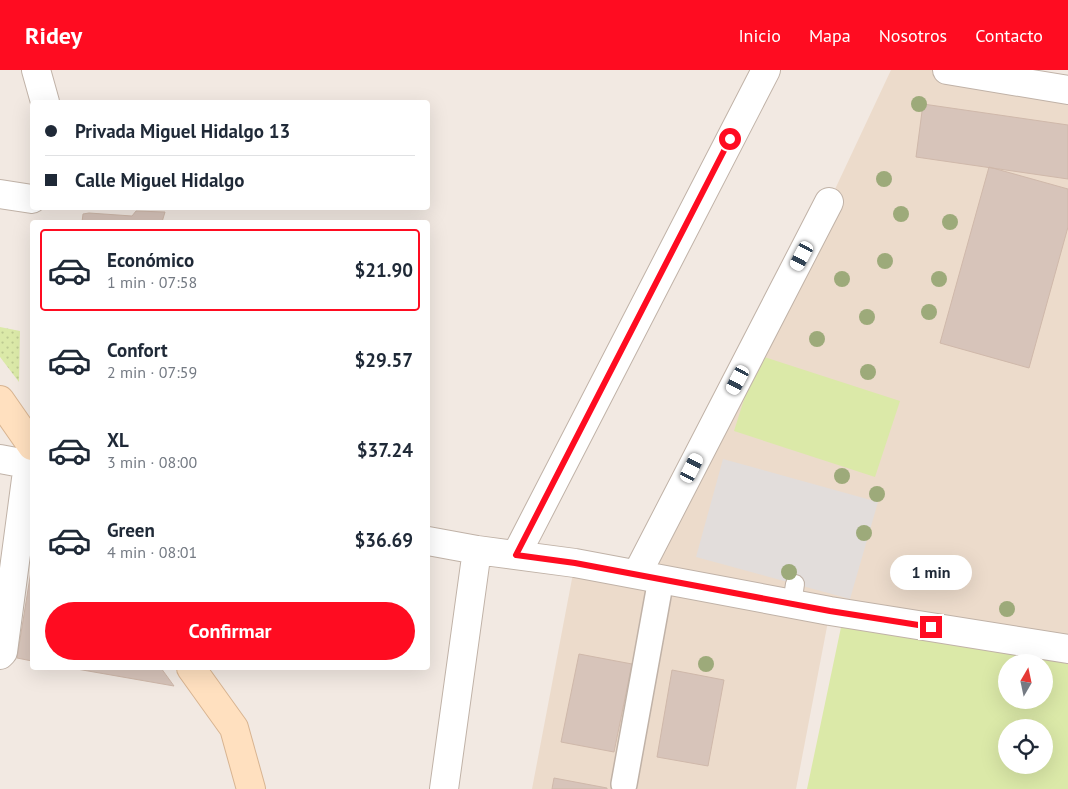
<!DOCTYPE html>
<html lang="es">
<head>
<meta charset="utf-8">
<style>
  :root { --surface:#fff; --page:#f6f6f7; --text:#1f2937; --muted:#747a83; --line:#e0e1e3; --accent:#ff0c21 }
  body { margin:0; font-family:"PT Sans",sans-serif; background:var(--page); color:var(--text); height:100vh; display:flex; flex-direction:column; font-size:19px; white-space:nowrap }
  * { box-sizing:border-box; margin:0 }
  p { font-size:16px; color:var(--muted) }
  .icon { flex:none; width:28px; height:28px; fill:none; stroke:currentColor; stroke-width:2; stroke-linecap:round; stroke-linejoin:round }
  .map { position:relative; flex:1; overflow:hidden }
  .drawer { position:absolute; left:30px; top:150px; width:400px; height:450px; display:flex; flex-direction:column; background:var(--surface); border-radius:5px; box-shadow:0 5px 20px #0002 }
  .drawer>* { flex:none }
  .guide { position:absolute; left:30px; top:30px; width:400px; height:110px; border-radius:5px; box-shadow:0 5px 20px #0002; display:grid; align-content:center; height:110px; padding:0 15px; background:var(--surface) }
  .needle { width:32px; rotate:9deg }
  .buttons { position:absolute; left:998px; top:584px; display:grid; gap:10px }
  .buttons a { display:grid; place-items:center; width:55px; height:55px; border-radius:50%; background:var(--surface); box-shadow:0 5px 20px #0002; font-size:25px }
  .end { position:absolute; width:22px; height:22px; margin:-11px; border:6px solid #ff0c21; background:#fff; box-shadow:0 0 0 2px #fff }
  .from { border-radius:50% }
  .bubble { position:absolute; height:35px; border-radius:18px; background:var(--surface); box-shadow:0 5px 20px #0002; font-size:16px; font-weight:600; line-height:35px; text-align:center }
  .car { position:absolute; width:15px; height:30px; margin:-15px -8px; border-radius:6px; box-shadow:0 0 4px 1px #0007; background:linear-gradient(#fff 24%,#345 0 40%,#fff 0 76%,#345 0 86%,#fff 0) }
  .guide b { display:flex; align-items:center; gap:18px; height:48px; font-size:19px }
  .guide b+b { border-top:1px solid var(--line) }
  .guide i { width:12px; height:12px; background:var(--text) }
  ul { padding:9px 0 0; list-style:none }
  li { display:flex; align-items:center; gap:15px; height:82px; margin:0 10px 8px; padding:0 5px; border:2px solid transparent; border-radius:5px }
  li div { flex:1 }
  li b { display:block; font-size:19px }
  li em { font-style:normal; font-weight:600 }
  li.on { border-color:var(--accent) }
  li>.icon { width:45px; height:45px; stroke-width:1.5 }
  .cta { display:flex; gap:10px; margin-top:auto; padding:10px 15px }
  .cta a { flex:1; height:58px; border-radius:30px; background:var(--accent); color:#fff; font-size:20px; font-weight:600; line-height:58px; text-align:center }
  header { display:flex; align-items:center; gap:30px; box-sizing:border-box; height:70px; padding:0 25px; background:var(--accent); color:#fff }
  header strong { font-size:24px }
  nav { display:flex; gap:28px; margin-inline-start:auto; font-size:18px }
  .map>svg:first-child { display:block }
  .education { fill:#ecdbcb }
  .grass { fill:#dbe9a8; fill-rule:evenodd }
  .garden { fill:url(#garden-dots) }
  .parking { fill:#e2dddb }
  .building { fill:#d7c4ba; stroke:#cfb8aa }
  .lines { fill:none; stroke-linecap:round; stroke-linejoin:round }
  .service-casing { stroke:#c0b2a7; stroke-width:20 }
  .pedestrian-casing { stroke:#c0b2a7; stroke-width:28 }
  .minor-casing { stroke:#c0b2a7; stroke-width:30 }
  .secondary-casing { stroke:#d8b491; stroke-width:30 }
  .service { stroke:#fff; stroke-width:18 }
  .pedestrian { stroke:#fff; stroke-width:25 }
  .minor { stroke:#fff; stroke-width:28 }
  .secondary { stroke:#ffe0bf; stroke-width:28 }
  .tree { fill:#9daa7a }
  .route { stroke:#ff0c21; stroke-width:6 }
</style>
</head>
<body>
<header>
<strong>Ridey</strong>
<nav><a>Inicio</a><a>Mapa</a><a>Nosotros</a><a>Contacto</a></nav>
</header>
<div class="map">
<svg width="1068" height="719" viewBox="0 0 1068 719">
  <defs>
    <pattern id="garden-dots" width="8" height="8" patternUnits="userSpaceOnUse" patternTransform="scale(1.25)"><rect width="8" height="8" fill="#dbe9a8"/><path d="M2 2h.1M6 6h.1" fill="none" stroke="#bdc991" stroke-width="1.8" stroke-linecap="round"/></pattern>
  </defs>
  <rect width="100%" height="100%" fill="#f2e9e2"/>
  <!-- education -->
  <path class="education" d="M891,0h56l121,20v559l-238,-38 -34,178h-264l43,-226 62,11 192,-372z"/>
  <!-- grass -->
  <path class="grass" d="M758,285l142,46 -25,76 -141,-46z
    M844,543l224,40v136h-261zM1006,592h38v38h-38zM1006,658h38v37h-38z"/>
  <!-- garden -->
  <path class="garden" d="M0,257l20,4 -1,51 -19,-25z"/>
  <!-- parking -->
  <path class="parking" d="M723,389l155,43 -28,97 -154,-42z"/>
  <!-- building -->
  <path class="building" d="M923,34l145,21v54l-152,-22z
    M989,97l79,22v38l-39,141 -89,-25z
    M136,141l29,1 -3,10h-80l1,-8 6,-1 43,3z
    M32,495v96l-15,-3z
    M579,584l53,10 -18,88 -53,-10z
    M71,598h90l13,18z
    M672,600l52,10 -16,86 -51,-9z
    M554,708l53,10v1h-55z"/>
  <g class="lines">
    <!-- service casing -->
    <g class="service-casing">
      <path id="service" d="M792,534l3,-20"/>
    </g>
    <!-- pedestrian casing -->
    <g class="pedestrian-casing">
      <path id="pedestrian" d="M624,714l37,-205"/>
    </g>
    <!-- minor casing -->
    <g class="minor-casing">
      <path id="minor" d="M36,0l9,32
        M947,0l121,20
        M0,124l32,5
        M0,389l32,6
        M428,471l49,9 98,13 255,48 238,38
        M516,485l250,-485
        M637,504l192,-372
        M0,585l3,-3 25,-188
        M444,719l33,-239"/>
    </g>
    <!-- secondary casing -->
    <g class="secondary-casing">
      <path id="secondary" d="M0,330l32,46
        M191,598l43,60 17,61"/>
    </g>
    <!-- service -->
    <use href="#service" class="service"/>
    <!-- pedestrian -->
    <use href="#pedestrian" class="pedestrian"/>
    <!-- minor -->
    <use href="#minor" class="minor"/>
    <!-- secondary -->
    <use href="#secondary" class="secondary"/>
  </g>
  <!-- trees -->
  <g class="tree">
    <circle cx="919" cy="34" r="8"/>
    <circle cx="884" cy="109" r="8"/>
    <circle cx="901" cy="144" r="8"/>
    <circle cx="950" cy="152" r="8"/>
    <circle cx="885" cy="191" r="8"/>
    <circle cx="842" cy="209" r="8"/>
    <circle cx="939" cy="209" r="8"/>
    <circle cx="929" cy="242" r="8"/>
    <circle cx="867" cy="247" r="8"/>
    <circle cx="817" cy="269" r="8"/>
    <circle cx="868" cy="302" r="8"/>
    <circle cx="842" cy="406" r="8"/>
    <circle cx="877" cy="424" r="8"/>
    <circle cx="864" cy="463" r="8"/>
    <circle cx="789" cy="502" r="8"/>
    <circle cx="1007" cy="539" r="8"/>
    <circle cx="706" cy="594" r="8"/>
  </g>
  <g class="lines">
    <!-- route -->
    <path class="route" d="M730,69l-214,416 59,8 255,48 101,16"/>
  </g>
</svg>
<div class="buttons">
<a><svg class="needle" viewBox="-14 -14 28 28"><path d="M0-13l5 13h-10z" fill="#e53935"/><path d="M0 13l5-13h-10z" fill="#747a83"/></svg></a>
<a><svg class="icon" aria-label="locate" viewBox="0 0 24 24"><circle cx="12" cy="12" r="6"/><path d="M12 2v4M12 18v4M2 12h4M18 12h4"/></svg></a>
</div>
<i class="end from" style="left:730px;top:69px"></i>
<i class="end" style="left:931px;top:557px"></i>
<div class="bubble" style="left:890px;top:485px;width:82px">1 min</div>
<i class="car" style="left:802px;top:186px;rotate:208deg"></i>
<i class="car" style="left:738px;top:310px;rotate:208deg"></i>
<i class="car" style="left:692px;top:398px;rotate:27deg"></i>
<div class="guide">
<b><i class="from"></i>Privada Miguel Hidalgo 13</b>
<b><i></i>Calle Miguel Hidalgo</b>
</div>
<section class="drawer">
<ul>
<li class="on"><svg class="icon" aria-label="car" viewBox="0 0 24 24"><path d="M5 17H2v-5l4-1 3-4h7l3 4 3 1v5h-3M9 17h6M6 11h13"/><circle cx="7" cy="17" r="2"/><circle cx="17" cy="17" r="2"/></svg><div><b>Económico</b><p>1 min · 07:58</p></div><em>$21.90</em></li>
<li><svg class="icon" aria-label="car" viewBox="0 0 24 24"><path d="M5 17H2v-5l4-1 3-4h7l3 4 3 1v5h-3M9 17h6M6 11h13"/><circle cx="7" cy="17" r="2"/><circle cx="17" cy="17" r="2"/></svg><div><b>Confort</b><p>2 min · 07:59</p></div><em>$29.57</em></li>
<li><svg class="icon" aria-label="car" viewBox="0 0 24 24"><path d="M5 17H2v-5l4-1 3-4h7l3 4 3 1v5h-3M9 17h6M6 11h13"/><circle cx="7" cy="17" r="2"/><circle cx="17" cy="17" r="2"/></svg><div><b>XL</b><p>3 min · 08:00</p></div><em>$37.24</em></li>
<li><svg class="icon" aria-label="car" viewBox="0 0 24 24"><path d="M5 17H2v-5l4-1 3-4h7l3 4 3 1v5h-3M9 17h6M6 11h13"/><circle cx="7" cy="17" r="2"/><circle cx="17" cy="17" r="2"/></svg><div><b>Green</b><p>4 min · 08:01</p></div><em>$36.69</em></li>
</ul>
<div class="cta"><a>Confirmar</a></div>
</section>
</div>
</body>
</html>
